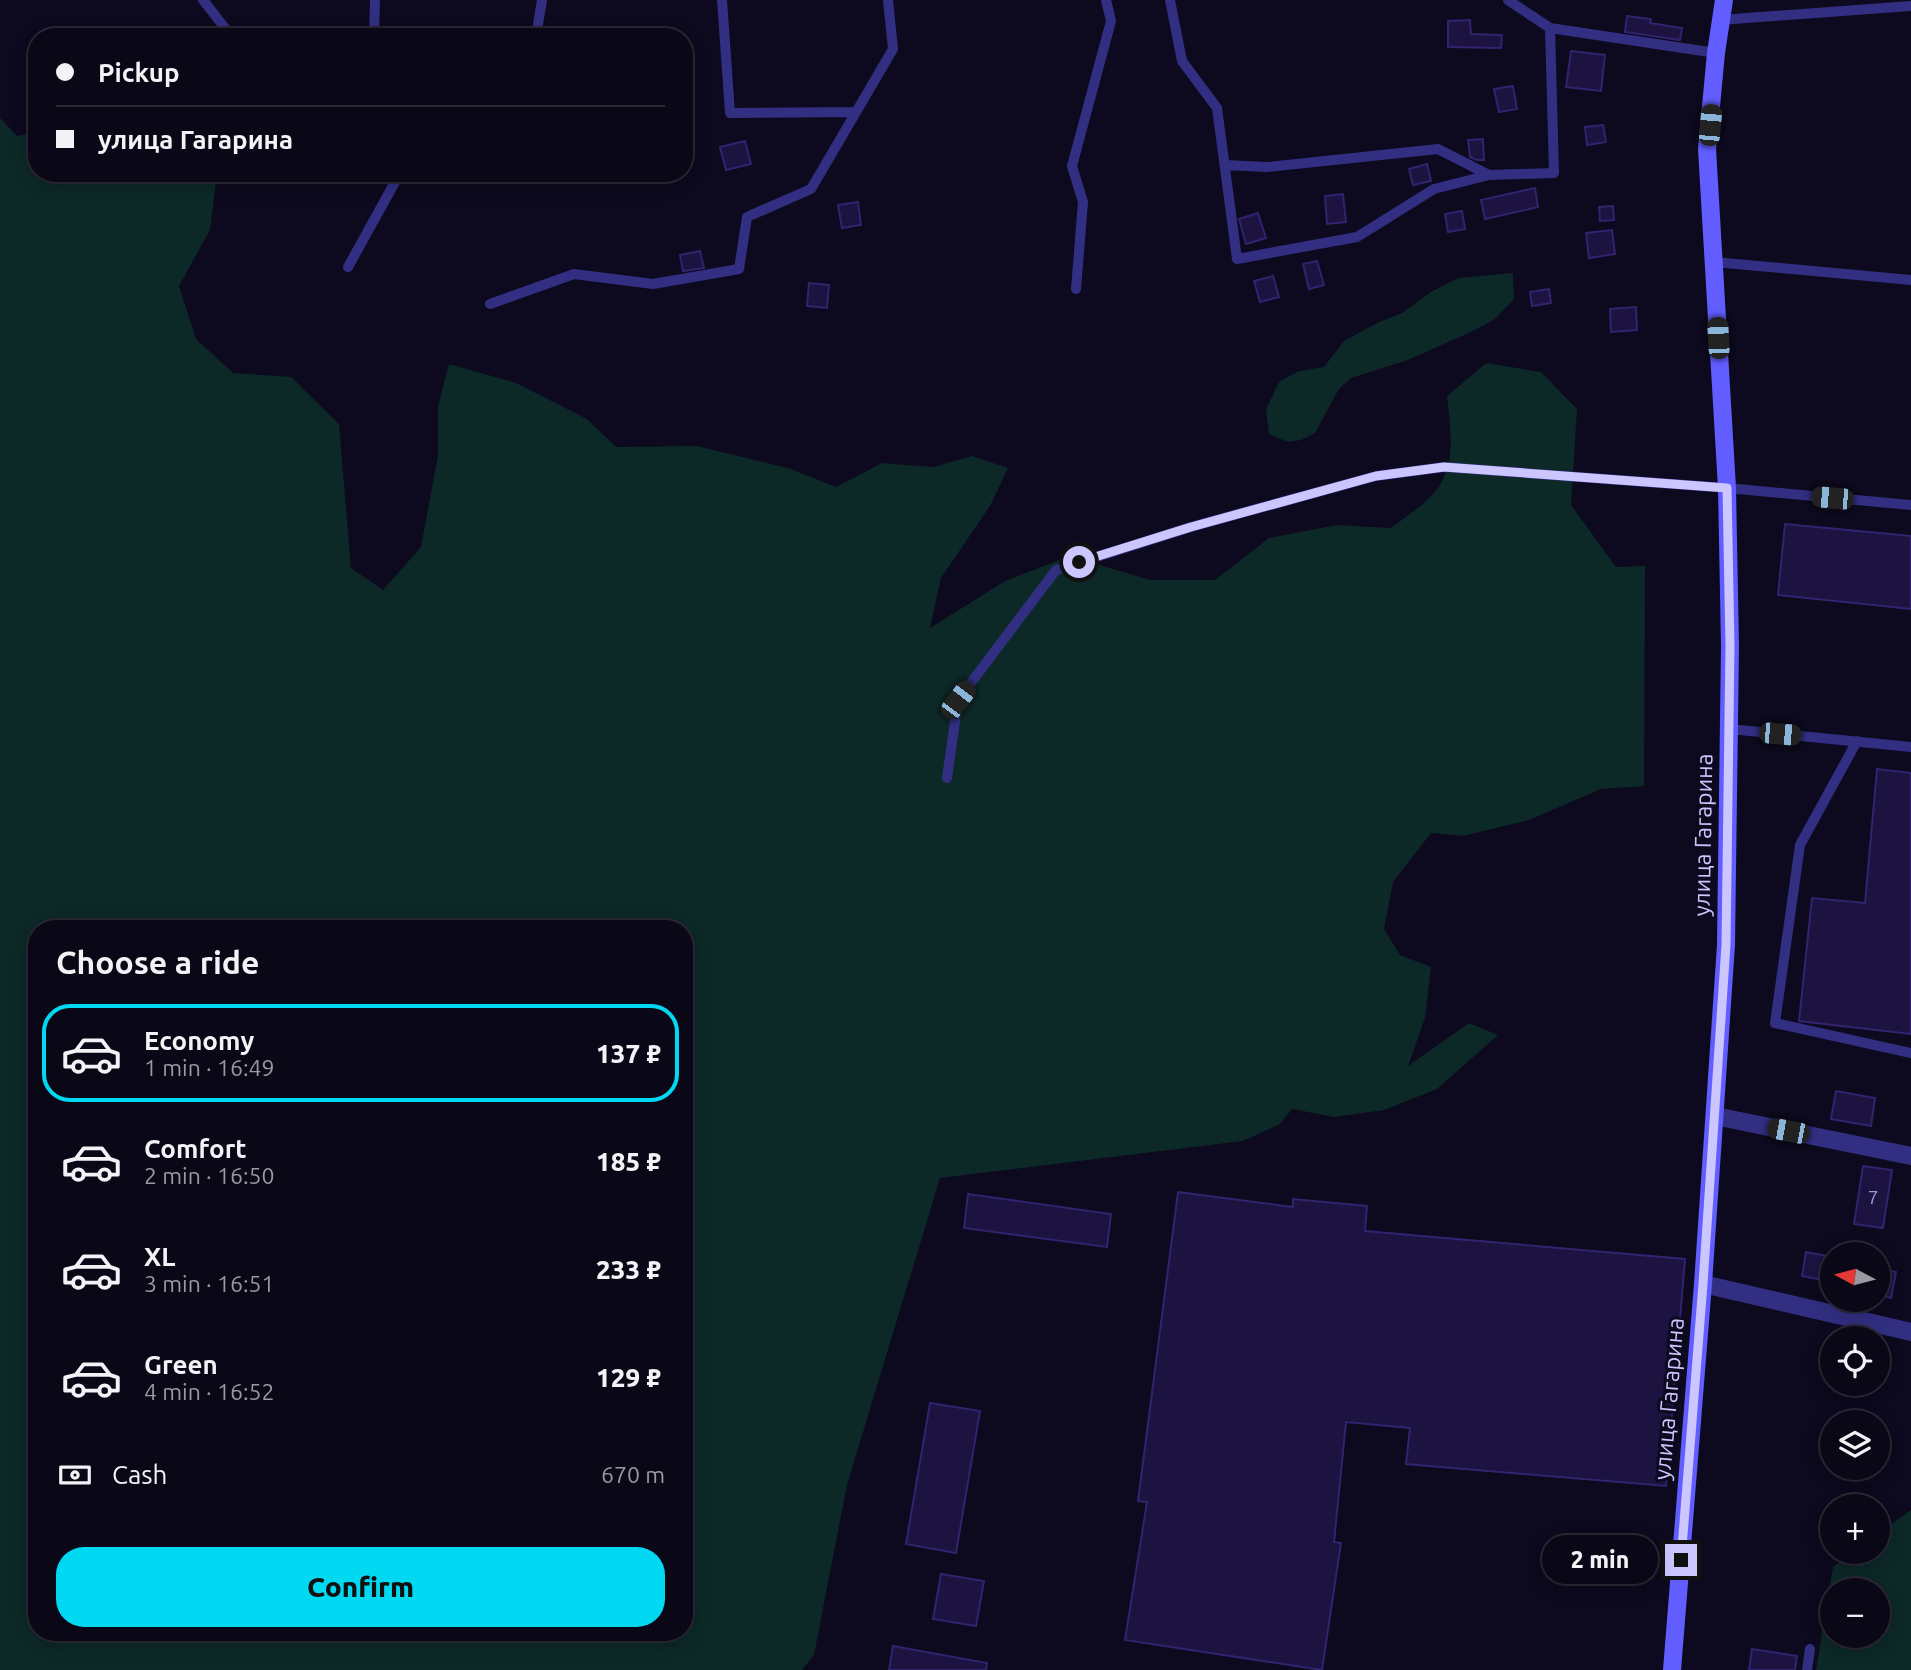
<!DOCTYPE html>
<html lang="en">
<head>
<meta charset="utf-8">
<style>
  :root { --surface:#0a0716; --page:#13101f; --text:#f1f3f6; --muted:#9999a1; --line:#2a2835; --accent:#00d9f1 }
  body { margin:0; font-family:Ubuntu,sans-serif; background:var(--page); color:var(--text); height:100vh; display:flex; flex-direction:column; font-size:26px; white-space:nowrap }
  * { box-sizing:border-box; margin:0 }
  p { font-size:23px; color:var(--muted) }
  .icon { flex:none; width:38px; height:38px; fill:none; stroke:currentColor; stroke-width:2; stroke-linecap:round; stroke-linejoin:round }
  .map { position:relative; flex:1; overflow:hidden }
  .details { position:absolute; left:28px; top:920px; width:665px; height:721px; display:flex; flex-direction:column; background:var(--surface); border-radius:28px; box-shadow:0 4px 18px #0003,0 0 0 2px var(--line) }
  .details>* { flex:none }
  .banner { position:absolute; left:28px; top:28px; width:665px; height:154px; border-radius:28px; box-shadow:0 4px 18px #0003,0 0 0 2px var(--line); display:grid; align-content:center; height:154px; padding:0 28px; background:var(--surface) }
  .needle { width:46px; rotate:277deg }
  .controls { position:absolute; left:1820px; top:1242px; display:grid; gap:14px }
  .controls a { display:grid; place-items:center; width:70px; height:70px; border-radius:50%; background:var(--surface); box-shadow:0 4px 18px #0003,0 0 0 2px var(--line); font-size:35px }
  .end { position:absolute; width:32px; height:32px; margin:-16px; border:9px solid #ccc6ff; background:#111; box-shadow:0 0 0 4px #111 }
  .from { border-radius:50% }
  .bubble { position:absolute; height:49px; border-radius:24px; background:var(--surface); box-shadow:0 4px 18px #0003,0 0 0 2px var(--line); font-size:23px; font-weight:800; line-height:49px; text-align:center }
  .car { position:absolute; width:21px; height:42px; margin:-21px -10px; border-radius:9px; box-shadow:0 0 5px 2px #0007; background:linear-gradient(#222 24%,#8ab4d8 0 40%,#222 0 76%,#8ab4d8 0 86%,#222 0) }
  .banner b { display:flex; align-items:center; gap:24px; height:66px; font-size:26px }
  .banner b+b { border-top:2px solid var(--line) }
  .banner i { width:18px; height:18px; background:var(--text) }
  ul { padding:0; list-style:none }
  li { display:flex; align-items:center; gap:21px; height:98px; margin:0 14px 10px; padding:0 14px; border:4px solid transparent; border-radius:28px }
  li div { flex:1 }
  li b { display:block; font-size:26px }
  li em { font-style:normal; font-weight:800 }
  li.selected { border-color:var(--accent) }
  li>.icon { width:63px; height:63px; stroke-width:1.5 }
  h2 { padding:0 28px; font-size:32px; line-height:84px }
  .pay { display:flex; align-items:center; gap:18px; height:77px; padding:0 28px; font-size:26px }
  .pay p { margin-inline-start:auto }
  .cta { display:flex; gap:14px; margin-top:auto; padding:14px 28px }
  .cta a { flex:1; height:80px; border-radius:28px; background:var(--accent); color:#111; font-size:28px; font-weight:800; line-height:80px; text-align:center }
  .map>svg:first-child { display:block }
  .green { fill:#0c2827; fill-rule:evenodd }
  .building { fill:#1c1341; stroke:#32236f; stroke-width:2 }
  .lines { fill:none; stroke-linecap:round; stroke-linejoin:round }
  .lane { stroke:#322f82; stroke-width:10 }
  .street { stroke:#322f82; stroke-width:18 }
  .secondary { stroke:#615dff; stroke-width:18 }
  .route { stroke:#ccc6ff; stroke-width:9 }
  .labels { text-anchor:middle; stroke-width:6; stroke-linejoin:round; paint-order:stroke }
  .number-label { font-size:19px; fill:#a099d0 }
  .street-label { font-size:23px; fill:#ccc6ff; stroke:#0d091e }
</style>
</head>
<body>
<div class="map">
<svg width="1911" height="1670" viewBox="0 0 1911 1670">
  <rect width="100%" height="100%" fill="#0d091e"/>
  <!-- green -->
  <path class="green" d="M0,118l17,18 20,-4v41h180l-7,57 -31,56 17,53 37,34 58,4 48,47 12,144 32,22 38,-43 17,-92v-49l11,-42 67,19 71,36 29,28 81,-1 91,22 48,19 46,-24 51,4 39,-11 36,12 -18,38 -49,72 -11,50 75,-47 65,-25 80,24h65l54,-42 68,-13 54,3c13,-10 30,-21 42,-34 25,-27 17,-65 14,-98l39,-33 55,9 36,37 -6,96 45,62 29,-1 -1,220 -43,3 -72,31 -66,16 -32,-3 -38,49 -9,47 16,26 31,12 -6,51 -17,48 61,-43 29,12 -61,54 -53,21 -50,7 -42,-8 -12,15 -37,17 -303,37 -93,307 -33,170 -12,15h-802zM37,929h647v704h-647z
    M1513,273l1,26 -19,20 -22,12 -65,29 -57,18 -12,11 -24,44 -14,7 -13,2 -19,-8 -3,-25 13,-27 20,-11 25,-4 20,-26 35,-19 23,-9 29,-21 27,-14z
    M1911,1510v160h-95l17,-103 20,-15h25v-18zM1832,1591h46v45h-46z"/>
  <!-- building -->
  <path class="building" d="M1627,16l24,3 -1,4 32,5 -2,12 -55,-8z
    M1470,20l1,14 31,1 -1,13 -53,-1v-26z
    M1571,51l34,4 -4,36 -35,-4z
    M1513,86l4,23 -18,3 -5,-23z
    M1603,125l3,17 -19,3 -2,-18z
    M1483,139l1,21h-7l-7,-3 -2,-17z
    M745,141l6,23 -25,6 -6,-23z
    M1427,164l4,17 -18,4 -4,-16z
    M1535,188l3,19 -53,12 -4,-19z
    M1343,194l3,28 -19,2 -2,-28z
    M858,202l3,23 -19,3 -4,-23z
    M1613,206l1,14 -14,1 -1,-14z
    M1462,211l3,18 -17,3 -3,-18z
    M1258,213l8,25 -20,6 -7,-25z
    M1612,230l3,24 -26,4 -3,-25z
    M700,251l4,17 -21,3 -3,-16z
    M1317,261l7,24 -15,4 -6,-25z
    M1273,276l6,21 -19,5 -6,-21z
    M809,283l20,2 -2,23 -20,-2z
    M1549,289l2,14 -19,3 -2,-14z
    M1636,307l1,23 -26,2 -1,-23z
    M1785,524l126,12v73l-133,-14z
    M1877,769l34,4v261l-112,-13 13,-123 53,5z
    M1836,1091l39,7 -4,28 -40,-7z
    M1863,1166l29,4 -9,58 -29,-4z
    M1178,1192l115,15v-8l74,7 -2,25 320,28 -19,227 -260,-22 4,-36 -64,-6 -12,120 7,1 -19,127 -197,-30 22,-138 -9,-1z
    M968,1194l143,20 -4,33 -143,-19z
    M1806,1252l26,5 -4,24 -26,-5z
    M1878,1268l18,4 -5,26 -13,-3z
    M930,1403l50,8 -24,142 -50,-9z
    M941,1574l43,7 -8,45 -43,-7z
    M893,1646l94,17 -1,7h-97z
    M1752,1649l45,7 -2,14h-46z"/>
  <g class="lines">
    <!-- lane -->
    <path class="lane" d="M203,0l29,37
      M722,0l8,113 126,-1
      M1170,0l12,61 35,47 20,151 120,-22 77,-48 55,-14 65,-2 -4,-145
      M1508,0l42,28 166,25
      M1720,20l191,-14
      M374,37l1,-37
      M536,37l6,-37
      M1225,165l42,2 171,-18 51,26
      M1714,262l197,18
      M348,267l52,-94
      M1076,289l7,-87 -11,-36 39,-145 -5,-21
      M490,304l84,-30 79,10 86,-15 8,-52 64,-28 82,-140 -5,-49
      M1729,729l182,18
      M1857,741l-57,104 -25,178 136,30
      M947,778l11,-78 98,-130 135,-43 185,-51 68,-9 283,21 184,17
      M1807,1670l3,-21"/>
    <!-- street -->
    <path class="street" d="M1715,1116l196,40
      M1703,1284l208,48"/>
    <!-- secondary -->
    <path class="secondary" d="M1672,1670l31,-386 23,-339 4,-299 -3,-158 -20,-339 9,-96 8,-53"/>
  </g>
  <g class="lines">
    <!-- route -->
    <path class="route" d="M1079,562l112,-35 185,-51 68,-9 283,21 3,158 -4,299 -23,339 -22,276"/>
  </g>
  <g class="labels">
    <!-- number labels -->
    <g class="number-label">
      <text x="1873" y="1204">7</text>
    </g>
    <!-- street labels -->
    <g class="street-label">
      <text transform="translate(1703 835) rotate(-89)" y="8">улица Гагарина</text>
      <text transform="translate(1669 1399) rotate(-85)" y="8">улица Гагарина</text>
    </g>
  </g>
</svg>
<div class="controls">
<a><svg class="needle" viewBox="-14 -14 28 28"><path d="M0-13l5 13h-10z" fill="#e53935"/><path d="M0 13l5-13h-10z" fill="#9999a1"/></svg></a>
<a><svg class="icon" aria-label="locate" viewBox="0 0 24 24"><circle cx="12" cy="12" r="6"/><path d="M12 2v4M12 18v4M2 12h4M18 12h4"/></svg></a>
<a><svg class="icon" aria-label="layers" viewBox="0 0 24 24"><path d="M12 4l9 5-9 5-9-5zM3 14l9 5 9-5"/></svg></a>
<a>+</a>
<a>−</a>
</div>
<i class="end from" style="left:1079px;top:562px"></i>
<i class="end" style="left:1681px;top:1560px"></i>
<div class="bubble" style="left:1542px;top:1535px;width:116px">2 min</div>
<i class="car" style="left:1710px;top:125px;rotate:5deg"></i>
<i class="car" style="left:1718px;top:338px;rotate:357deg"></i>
<i class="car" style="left:1832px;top:498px;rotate:275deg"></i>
<i class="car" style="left:958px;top:700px;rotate:37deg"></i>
<i class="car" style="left:1780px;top:734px;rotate:95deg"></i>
<i class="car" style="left:1788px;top:1131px;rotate:281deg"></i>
<div class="banner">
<b><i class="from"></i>Pickup</b>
<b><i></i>улица Гагарина</b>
</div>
<section class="details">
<h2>Choose a ride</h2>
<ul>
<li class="selected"><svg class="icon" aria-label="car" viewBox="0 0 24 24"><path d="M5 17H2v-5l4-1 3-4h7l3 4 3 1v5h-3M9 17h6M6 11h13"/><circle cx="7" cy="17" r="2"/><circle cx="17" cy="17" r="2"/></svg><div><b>Economy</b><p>1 min · 16:49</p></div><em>137 ₽</em></li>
<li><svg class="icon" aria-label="car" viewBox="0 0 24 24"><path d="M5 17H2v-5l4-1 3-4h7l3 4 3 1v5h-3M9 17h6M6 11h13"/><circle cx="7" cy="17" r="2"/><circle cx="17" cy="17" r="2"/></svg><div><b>Comfort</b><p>2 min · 16:50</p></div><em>185 ₽</em></li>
<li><svg class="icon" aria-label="car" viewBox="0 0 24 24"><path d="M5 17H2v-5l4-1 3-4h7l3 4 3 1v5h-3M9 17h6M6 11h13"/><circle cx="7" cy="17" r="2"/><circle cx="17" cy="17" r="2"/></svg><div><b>XL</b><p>3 min · 16:51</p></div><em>233 ₽</em></li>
<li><svg class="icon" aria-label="car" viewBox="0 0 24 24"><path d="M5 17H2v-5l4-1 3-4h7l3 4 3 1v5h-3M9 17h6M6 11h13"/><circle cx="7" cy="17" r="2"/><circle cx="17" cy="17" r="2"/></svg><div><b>Green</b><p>4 min · 16:52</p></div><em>129 ₽</em></li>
</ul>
<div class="pay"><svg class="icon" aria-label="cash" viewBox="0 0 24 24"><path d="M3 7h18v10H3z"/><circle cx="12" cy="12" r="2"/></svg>Cash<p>670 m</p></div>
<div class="cta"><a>Confirm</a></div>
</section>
</div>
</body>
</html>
